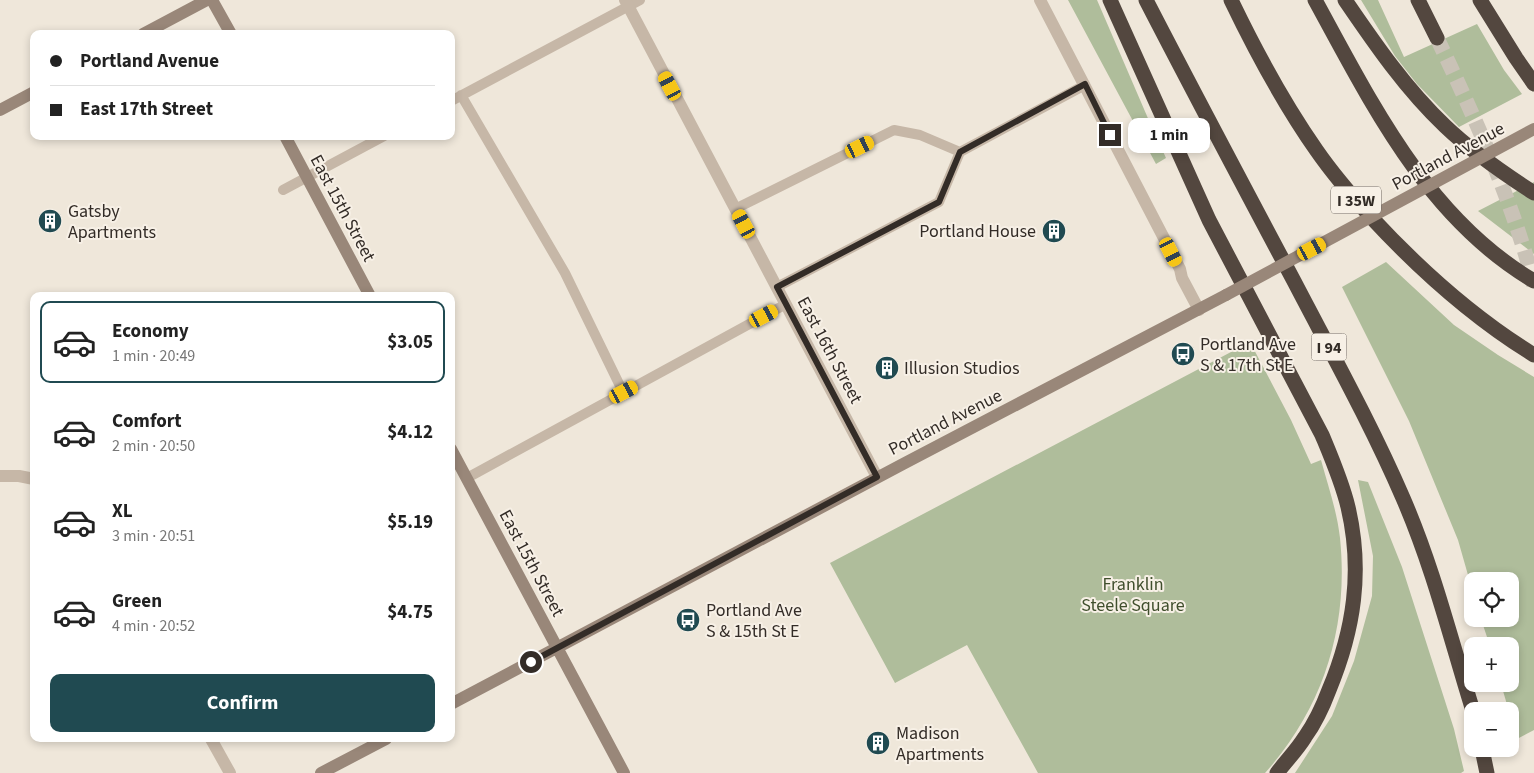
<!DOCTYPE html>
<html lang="en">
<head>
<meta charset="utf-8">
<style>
  :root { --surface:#fff; --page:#f2f2f2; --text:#222; --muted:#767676; --line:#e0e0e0; --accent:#204a51 }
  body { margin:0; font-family:"Source Sans 3",sans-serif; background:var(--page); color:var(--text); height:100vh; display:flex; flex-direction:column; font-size:19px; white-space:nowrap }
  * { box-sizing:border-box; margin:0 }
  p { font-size:16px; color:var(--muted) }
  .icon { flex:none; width:28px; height:28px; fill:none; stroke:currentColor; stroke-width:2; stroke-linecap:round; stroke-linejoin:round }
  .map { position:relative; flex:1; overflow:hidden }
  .sheet { position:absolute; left:30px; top:292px; width:425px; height:450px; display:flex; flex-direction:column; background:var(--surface); border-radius:10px; box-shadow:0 2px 8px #0003 }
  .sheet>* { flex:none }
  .top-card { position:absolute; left:30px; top:30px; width:425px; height:110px; border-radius:10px; box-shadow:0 2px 8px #0003; display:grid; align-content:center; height:110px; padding:0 20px; background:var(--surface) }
  .controls { position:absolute; left:1464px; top:572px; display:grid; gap:10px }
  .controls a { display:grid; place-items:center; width:55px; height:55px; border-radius:10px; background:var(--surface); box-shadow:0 2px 8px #0003; font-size:25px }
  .end { position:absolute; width:22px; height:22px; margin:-11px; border:6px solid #332c27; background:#fff; box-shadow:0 0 0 2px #fff }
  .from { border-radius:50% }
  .bubble { position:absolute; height:35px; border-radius:10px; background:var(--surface); box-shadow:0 2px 8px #0003; font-size:16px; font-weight:700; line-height:35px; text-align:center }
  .car { position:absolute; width:15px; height:30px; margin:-15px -8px; border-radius:6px; box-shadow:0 0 4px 1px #0007; background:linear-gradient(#f5c518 24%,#345 0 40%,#f5c518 0 76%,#345 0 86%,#f5c518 0) }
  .top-card b { display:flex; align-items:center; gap:18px; height:48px; font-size:19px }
  .top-card b+b { border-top:1px solid var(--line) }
  .top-card i { width:12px; height:12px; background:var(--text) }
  ul { padding:9px 0 0; list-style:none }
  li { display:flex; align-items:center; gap:15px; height:82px; margin:0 10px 8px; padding:0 10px; border:2px solid transparent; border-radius:10px }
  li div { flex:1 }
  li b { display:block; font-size:19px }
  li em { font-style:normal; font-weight:700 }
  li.on { border-color:var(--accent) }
  li>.icon { width:45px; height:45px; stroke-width:1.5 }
  .cta { display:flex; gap:10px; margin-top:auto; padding:10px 20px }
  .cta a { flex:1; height:58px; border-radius:10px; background:var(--accent); color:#fff; font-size:20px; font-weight:700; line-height:58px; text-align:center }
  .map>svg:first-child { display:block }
  .green { fill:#afbd9b }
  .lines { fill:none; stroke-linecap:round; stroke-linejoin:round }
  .highway-tunnel { stroke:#c9c2b6; stroke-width:15; stroke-dasharray:15 8; stroke-linecap:butt }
  .lane { stroke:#c6b7a7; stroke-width:10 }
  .street { stroke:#c6b7a7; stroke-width:12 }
  .secondary { stroke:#998779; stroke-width:12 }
  .highway { stroke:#53473f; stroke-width:15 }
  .secondary-bridge { stroke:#998779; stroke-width:12 }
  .route { stroke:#332c27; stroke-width:6 }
  .labels { text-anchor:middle; stroke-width:4; stroke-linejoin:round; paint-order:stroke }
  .shield { fill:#f7f0e6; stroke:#6e6760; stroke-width:1 }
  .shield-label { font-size:16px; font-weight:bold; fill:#332c27 }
  .street-label { font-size:18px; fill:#332c27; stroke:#f7f0e6 }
  .poi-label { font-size:18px; fill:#332c27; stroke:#f7f0e6; text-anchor:start }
  .park-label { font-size:18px; fill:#404f2d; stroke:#f7f0e6 }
</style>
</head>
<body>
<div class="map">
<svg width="1534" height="773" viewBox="0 0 1534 773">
  <rect width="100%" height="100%" fill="#efe7da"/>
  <!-- green -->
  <path class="green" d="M1068,0h29l53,123 16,35 -10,6z
    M1361,0h17l26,57 73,-33 27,46 18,24 -63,33 -42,-43 -22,-28z
    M1534,182v72l-56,-43z
    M1386,262l68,63 44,30 36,22v353l-17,9 -16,-55h9v-38h-20l-9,-27h29v-38h-38v8l-14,-49 -49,-119 -67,-134z
    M1250,342l41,78 20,44 10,-4c7,26 16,51 19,78 9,88 -16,169 -75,235h-227l-71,-128 -72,38 -65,-120z
    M1358,480l10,2 34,85 52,162 10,42 -3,2h-166l37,-57 22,-55 18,-65 1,-40z"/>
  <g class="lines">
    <!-- highway-tunnel -->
    <path class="highway-tunnel" d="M1437,38c38,80 75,161 97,247"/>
    <!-- lane -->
    <path class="lane" d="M461,95l104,178 58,119
      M451,101l189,-101
      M283,190l101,-54
      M735,209l159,-79 26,5 40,17
      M777,287l162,-85 21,-50 125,-67
      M467,478l319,-174"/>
    <!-- street -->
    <path class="street" d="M625,0l252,477
      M1040,0l140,269 2,9 17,32
      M0,476h19l15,3
      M211,739l19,34"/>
    <!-- secondary -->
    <path class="secondary" d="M212,0l19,34
      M143,34l64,-34
      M0,110l34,-18
      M285,136l85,160
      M451,449l173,324
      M451,704l452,-240 323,-169
      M321,773l65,-34"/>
    <!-- highway -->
    <path class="highway" d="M1110,0l99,220 113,215c10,24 20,47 26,72 15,64 6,123 -19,183 -6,16 -14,33 -24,47 -8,13 -19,24 -28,36
      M1146,0c49,95 99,189 149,283 37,71 76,141 108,215 30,69 48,142 70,213
      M1231,0c25,52 53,104 86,151 16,23 34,44 53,65 49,53 102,101 164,139
      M1315,0c57,104 112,218 219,281
      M1345,0c30,44 61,89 100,126 27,26 58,47 89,67
      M1418,0l19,38
      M1480,0l36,58 18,26
      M1482,749l5,24"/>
    <!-- secondary-bridge -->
    <path class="secondary-bridge" d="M1226,295l308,-166"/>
  </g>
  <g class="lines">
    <!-- route -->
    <path class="route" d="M531,662l346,-185 -100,-190 162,-85 21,-50 125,-68 25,51"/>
  </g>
  <!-- icons -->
  <defs>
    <g id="building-disc" transform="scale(1.25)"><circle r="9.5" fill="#204a51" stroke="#f7f0e6"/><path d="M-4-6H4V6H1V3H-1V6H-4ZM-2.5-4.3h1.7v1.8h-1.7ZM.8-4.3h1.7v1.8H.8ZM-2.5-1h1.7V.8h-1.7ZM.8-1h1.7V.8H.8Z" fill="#fff"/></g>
    <g id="bus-disc" transform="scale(1.25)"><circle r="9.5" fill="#204a51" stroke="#f7f0e6"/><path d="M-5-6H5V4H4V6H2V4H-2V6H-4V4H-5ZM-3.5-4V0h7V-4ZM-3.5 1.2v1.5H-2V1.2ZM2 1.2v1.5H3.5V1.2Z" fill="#fff"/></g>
  </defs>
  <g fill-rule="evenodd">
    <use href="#building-disc" x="50" y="221"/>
    <use href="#building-disc" x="1054" y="231"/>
    <use href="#bus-disc" x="1183" y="354"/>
    <use href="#building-disc" x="887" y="368"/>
    <use href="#bus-disc" x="688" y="620"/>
    <use href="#building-disc" x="878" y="743"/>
  </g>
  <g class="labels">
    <!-- shield labels -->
    <g class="shield">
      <rect x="1331" y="186.5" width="50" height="27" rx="4"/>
      <rect x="1311.5" y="333.5" width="35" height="27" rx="4"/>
    </g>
    <g class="shield-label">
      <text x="1356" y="206">I 35W</text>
      <text x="1329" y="353">I 94</text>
    </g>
    <!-- street labels -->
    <g class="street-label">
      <text transform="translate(1448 156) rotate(-28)" y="6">Portland Avenue</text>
      <text transform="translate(343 208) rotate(62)" y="6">East 15th Street</text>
      <text transform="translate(830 350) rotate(62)" y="6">East 16th Street</text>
      <text transform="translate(945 422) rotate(-27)" y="6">Portland Avenue</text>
      <text transform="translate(532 563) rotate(62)" y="6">East 15th Street</text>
    </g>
    <!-- poi labels -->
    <g class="poi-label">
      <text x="68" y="217">Gatsby<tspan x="68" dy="21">Apartments</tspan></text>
      <text x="1036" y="237" text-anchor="end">Portland House</text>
      <text x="1200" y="350">Portland Ave<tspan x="1200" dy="21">S &amp; 17th St E</tspan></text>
      <text x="904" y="374">Illusion Studios</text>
      <text x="706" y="616">Portland Ave<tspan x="706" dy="21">S &amp; 15th St E</tspan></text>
      <text x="896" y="739">Madison<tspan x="896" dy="21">Apartments</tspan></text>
    </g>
    <!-- park labels -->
    <g class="park-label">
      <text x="1133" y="590">Franklin<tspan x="1133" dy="21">Steele Square</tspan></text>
    </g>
  </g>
</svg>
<div class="controls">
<a><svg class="icon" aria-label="locate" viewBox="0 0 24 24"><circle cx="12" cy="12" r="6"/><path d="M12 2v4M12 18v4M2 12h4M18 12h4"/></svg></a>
<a>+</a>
<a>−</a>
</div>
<i class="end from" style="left:531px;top:662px"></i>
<i class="end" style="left:1110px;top:135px"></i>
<div class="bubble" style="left:1128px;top:118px;width:82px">1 min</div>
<i class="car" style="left:670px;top:86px;rotate:332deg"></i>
<i class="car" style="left:860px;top:147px;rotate:64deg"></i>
<i class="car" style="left:744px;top:224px;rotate:332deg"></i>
<i class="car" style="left:1312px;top:249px;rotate:62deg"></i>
<i class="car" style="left:1171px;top:252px;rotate:153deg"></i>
<i class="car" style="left:764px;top:316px;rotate:62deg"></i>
<i class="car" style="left:624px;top:392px;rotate:62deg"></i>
<div class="top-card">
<b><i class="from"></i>Portland Avenue</b>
<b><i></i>East 17th Street</b>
</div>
<section class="sheet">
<ul>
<li class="on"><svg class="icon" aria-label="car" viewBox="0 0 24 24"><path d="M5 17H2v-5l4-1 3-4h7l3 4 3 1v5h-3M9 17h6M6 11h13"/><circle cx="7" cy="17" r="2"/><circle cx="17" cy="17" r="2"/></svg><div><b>Economy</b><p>1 min · 20:49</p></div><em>$3.05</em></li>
<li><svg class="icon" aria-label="car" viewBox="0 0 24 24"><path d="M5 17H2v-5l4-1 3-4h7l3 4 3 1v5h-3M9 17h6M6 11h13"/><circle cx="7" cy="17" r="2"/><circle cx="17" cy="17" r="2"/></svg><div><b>Comfort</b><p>2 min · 20:50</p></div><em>$4.12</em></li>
<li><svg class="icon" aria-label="car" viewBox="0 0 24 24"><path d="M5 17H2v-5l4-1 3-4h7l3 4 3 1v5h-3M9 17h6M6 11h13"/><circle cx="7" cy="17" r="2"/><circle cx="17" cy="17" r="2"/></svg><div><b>XL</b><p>3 min · 20:51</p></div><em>$5.19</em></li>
<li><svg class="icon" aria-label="car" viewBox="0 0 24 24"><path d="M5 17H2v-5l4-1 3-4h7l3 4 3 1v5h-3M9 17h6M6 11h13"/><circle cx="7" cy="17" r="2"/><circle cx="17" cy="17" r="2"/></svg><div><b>Green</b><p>4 min · 20:52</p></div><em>$4.75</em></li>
</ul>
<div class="cta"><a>Confirm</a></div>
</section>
</div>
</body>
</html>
